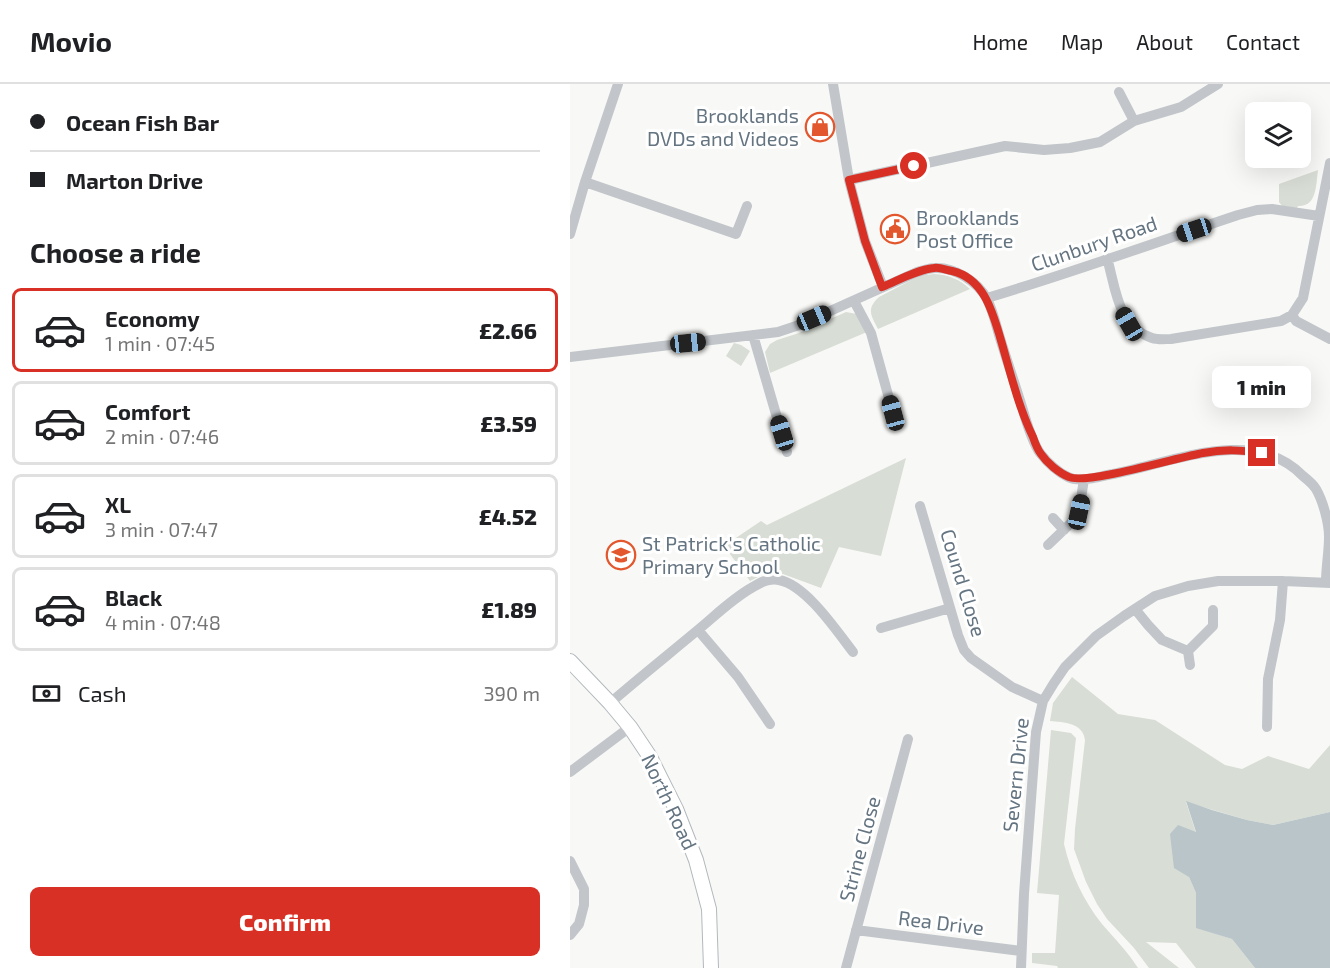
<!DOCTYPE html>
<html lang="en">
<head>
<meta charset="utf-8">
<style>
  :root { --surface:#fff; --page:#f2f2f2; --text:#202124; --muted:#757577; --line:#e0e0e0; --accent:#d93025 }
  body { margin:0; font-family:"Exo 2",sans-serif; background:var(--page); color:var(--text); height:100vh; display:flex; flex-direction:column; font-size:22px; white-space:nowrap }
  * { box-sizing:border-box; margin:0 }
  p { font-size:20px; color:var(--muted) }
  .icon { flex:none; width:33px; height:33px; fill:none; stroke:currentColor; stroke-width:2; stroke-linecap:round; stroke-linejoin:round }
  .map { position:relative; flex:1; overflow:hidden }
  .drawer { display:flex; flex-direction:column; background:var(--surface); width:570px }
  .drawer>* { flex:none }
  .hud { display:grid; align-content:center; height:132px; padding:0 30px; background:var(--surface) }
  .controls { position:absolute; left:675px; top:18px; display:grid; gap:12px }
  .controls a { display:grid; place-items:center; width:66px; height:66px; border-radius:9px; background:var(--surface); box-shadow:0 6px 24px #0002; font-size:30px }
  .end { position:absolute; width:27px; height:27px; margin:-14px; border:8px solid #d93025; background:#fff; box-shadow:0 0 0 3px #fff }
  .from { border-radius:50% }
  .bubble { position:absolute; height:42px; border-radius:9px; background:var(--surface); box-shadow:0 6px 24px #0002; font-size:20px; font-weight:800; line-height:42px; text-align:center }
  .car { position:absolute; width:18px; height:36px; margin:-18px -9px; border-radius:8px; box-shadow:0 0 4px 2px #0007; background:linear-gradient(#222 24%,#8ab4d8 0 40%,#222 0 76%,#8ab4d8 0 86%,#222 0) }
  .hud b { display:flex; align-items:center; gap:21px; height:57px; font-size:22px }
  .hud b+b { border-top:2px solid var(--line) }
  .hud i { width:15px; height:15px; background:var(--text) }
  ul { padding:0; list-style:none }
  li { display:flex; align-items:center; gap:18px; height:84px; margin:0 12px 9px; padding:0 18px; border:3px solid var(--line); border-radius:9px }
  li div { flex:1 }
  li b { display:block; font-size:22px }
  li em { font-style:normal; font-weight:800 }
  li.on { border-color:var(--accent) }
  li>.icon { width:54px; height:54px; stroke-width:1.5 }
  h2 { padding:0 30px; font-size:27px; line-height:72px }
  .pay { display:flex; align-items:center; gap:15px; height:66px; padding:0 30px; font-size:22px }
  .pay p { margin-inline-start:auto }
  .cta { display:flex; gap:12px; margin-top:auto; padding:12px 30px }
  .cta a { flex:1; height:69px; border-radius:9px; background:var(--accent); color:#fff; font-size:24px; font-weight:800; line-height:69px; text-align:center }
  header { display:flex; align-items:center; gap:36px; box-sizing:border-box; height:84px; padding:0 30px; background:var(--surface); border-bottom:2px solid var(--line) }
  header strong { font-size:28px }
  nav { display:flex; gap:33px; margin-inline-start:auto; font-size:21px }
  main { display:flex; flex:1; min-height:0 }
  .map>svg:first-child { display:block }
  .green { fill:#d8ddd5 }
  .water { fill:#b9c5c9 }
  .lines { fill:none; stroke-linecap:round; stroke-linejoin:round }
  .secondary-casing { stroke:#b2b8bd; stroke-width:16 }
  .street { stroke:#c2c6ca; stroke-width:10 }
  .secondary { stroke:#fff; stroke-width:14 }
  .route { stroke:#d93025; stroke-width:8 }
  .labels { text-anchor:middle; stroke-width:6; stroke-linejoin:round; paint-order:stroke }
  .poi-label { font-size:20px; fill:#647481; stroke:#fff; text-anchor:start }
  .street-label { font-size:20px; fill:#647481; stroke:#fff }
</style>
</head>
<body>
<header>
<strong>Movio</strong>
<nav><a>Home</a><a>Map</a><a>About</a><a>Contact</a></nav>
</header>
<main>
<section class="drawer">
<div class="hud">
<b><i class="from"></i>Ocean Fish Bar</b>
<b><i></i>Marton Drive</b>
</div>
<h2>Choose a ride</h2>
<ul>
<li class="on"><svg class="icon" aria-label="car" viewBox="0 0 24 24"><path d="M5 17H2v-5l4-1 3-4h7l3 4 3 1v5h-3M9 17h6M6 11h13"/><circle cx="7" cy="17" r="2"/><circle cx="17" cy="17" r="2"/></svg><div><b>Economy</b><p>1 min · 07:45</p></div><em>£2.66</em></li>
<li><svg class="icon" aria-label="car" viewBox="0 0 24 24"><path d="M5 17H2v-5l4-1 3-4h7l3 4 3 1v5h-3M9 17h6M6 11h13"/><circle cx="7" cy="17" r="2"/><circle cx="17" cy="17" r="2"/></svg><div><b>Comfort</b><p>2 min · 07:46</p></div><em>£3.59</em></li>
<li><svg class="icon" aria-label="car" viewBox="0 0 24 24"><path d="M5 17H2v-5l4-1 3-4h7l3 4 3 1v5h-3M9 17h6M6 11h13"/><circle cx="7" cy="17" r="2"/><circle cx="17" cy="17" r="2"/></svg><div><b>XL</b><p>3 min · 07:47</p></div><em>£4.52</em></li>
<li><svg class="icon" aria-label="car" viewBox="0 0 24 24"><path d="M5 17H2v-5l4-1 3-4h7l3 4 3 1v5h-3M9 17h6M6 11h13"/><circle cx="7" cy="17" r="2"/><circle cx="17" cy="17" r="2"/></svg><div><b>Black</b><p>4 min · 07:48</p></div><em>£1.89</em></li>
</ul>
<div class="pay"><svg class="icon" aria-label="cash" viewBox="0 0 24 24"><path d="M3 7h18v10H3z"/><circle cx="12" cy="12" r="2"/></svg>Cash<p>390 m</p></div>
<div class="cta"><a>Confirm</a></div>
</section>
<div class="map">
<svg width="760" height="884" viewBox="0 0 760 884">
  <rect width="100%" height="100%" fill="#f8f9f6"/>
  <!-- green -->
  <path class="green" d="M748,86c-2,15 -1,37 -20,36l-1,2 -15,-2 -3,-4v-18z
    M364,190c15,1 25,5 36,15l-92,40c-7,-14 -12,-20 1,-32l40,-21z
    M276,228l11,2 10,18 -97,41 -5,-21 5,-8 7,-4 22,-7z
    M164,259l7,2 9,6 -9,15 -15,-10z
    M336,374l-25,98 -42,-9 -18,41 -49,-18 -22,11 -26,-35 37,-25 6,4z
    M502,593l46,37 37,6 70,45 17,4 26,-13 41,13 21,-24v67l-57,13 -26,-5 -61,-18 10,31 -7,44 7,16v34l36,12 23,29h-59l-20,-25 -30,-1 33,26h-30l-15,-20 -27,-29 -10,-15 -11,-22 -12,-33 1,-20 10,-89c-2,-17 -21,-18 -35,-19l3,-18z
    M481,646l20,3 5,5 -12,106c7,30 19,56 38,80 13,15 26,28 36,44h-80l-1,-2 -25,-3v-10h23l4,-58 -22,-2z"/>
  <!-- water -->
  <path class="water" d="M616,717l26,9 35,10 26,5 57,-13v156h-75l-23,-29 -36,-11v-35l-7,-16 -15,-9 -4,-34 8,-9 18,7z"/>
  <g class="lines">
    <!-- secondary casing -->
    <g class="secondary-casing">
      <path id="secondary" d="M0,577l40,42 20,24 20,30 26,52 20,51 13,49 2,59"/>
    </g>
    <!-- street -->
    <path class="street" d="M263,0l16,96 16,61 18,46
      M549,8l15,29
      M279,96l156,-34 39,4 26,-2 30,-6 34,-21 47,-14 37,-23
      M15,98l151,52 11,-28
      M0,150l15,-52 33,-98
      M537,174c9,31 10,68 45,80 6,2 13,1 19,1l110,-18 11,-6 11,-17 27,-135
      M417,214c84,-25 167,-55 251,-83l19,-5 15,-1 47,7
      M284,217l17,32 22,80
      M722,231l4,6 34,18
      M183,251l34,117
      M0,273l208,-25 21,-7 118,-53c6,-1 12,-4 18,-4 20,-1 43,14 52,31 6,12 9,26 13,39 7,23 15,46 22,69 4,14 10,35 18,46 7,9 18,19 28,24 12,6 32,-1 45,-3 58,-11 141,-49 190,2 5,4 10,8 13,13 7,12 13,34 13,48 0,15 -3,30 -3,45
      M350,422l38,129 6,15 7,8 41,29 31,14
      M483,434l11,12
      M478,461l24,-23 7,-10 5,-33
      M565,525l13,16 14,15 26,11 25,-25v-16
      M311,544l69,-20
      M128,546l40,47 32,47
      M618,567l2,14
      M40,619c29,-25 59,-49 89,-74 17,-14 34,-31 54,-42 8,-5 16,-9 26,-7 27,5 57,50 74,72
      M697,643l1,-48 12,-59 3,-39
      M0,688l60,-45
      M0,777l14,28v16l-5,19 -9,11
      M286,846l165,21
      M276,884l62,-229
      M451,884l3,-74 12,-162 7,-31 11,-18 11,-16 31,-31 28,-20 31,-20 33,-10 30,-5h65l47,2"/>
    <!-- secondary -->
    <use href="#secondary" class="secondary"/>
  </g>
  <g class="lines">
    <!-- route -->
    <path class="route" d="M344,82l-65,14 16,61 17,46c17,-7 34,-17 52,-19 6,-1 12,2 18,3 31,7 40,39 48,66 10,34 18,69 33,100 2,6 4,12 8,17 6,9 18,19 28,23 17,8 110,-20 134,-24 22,-4 37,-3 59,0"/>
  </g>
  <!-- icons -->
  <defs>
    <g id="shop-ring" transform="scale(1.5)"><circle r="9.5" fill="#fff" stroke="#e2572d" stroke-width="1.5"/><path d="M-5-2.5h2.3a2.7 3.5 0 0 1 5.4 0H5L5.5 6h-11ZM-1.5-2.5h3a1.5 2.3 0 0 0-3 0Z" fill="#e2572d"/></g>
    <g id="civic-ring" transform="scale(1.5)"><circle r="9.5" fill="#fff" stroke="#e2572d" stroke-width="1.5"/><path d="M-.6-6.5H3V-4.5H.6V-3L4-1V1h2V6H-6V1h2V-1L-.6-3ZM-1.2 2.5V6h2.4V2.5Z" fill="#e2572d"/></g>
    <g id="school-ring" transform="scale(1.5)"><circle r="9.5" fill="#fff" stroke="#e2572d" stroke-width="1.5"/><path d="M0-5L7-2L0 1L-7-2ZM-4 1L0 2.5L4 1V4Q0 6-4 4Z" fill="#e2572d"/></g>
  </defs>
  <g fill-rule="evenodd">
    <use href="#shop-ring" x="250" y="43"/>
    <use href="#civic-ring" x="325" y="145"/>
    <use href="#school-ring" x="51" y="471"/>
  </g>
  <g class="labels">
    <!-- poi labels -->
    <g class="poi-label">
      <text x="229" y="39" text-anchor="end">Brooklands<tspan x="229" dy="23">DVDs and Videos</tspan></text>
      <text x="346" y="141">Brooklands<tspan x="346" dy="23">Post Office</tspan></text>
      <text x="72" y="467">St Patrick's Catholic<tspan x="72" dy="23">Primary School</tspan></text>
    </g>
    <!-- street labels -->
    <g class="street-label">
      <text transform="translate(524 160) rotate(-19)" y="7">Clunbury Road</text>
      <text transform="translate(393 499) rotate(73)" y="7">Cound Close</text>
      <text transform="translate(446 691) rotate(-84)" y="7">Severn Drive</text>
      <text transform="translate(99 718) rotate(65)" y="7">North Road</text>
      <text transform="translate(290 765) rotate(-75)" y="7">Strine Close</text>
      <text transform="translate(371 839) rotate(7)" y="7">Rea Drive</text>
    </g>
  </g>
</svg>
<div class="controls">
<a><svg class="icon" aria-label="layers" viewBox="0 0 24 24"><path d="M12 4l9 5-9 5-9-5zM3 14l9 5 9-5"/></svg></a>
</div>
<i class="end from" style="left:344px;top:82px"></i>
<i class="end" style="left:692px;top:369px"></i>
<div class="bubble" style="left:642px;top:282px;width:99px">1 min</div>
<i class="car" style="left:624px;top:146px;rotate:252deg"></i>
<i class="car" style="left:244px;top:234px;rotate:67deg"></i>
<i class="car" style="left:559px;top:240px;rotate:330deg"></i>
<i class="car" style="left:118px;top:259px;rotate:84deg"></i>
<i class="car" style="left:323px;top:329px;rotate:345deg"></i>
<i class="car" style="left:212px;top:349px;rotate:343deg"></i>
<i class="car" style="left:509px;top:428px;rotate:12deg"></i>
</div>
</main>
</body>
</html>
